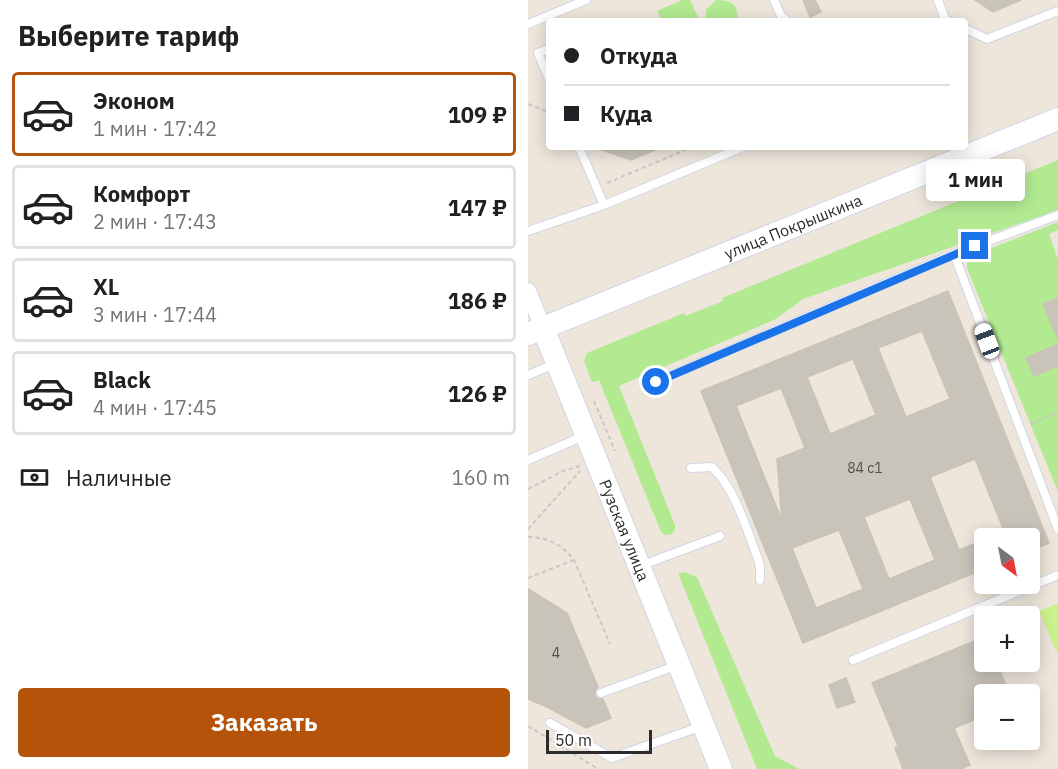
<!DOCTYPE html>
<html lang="ru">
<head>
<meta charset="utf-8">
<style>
  :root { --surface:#fff; --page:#f6f6f6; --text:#202124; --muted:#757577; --line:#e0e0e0; --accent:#b45309 }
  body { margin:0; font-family:"IBM Plex Sans",sans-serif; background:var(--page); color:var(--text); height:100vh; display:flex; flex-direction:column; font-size:22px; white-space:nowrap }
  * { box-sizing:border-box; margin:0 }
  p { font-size:20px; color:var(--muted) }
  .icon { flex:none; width:33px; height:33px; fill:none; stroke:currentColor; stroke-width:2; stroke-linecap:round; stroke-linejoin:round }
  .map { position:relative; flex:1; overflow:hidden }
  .details { display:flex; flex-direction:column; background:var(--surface); width:528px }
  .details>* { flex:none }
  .guide { position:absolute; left:18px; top:18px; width:422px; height:132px; border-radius:6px; box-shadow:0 3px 15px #0003; display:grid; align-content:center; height:132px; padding:0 18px; background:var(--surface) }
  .needle { width:39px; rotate:148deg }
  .controls { position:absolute; left:446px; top:528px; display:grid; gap:12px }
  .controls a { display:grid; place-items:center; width:66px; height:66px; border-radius:6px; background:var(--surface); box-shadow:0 3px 15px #0003; font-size:30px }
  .scale { position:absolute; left:18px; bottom:15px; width:106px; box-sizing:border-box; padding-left:6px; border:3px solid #2b2b2b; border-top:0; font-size:16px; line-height:21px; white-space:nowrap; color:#2b2b2b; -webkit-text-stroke:4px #fff; paint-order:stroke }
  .end { position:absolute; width:27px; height:27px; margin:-14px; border:8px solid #1a73e8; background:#fff; box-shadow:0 0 0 3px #fff }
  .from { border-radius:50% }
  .bubble { position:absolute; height:42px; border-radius:6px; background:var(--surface); box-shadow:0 3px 15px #0003; font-size:20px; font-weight:700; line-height:42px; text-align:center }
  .car { position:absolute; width:18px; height:36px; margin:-18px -9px; border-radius:8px; box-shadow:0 0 4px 2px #0007; background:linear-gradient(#fff 24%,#345 0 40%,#fff 0 76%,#345 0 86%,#fff 0) }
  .guide b { display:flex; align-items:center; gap:21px; height:57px; font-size:22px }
  .guide b+b { border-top:2px solid var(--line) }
  .guide i { width:15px; height:15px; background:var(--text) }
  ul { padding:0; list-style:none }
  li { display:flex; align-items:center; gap:18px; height:84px; margin:0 12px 9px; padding:0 6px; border:3px solid var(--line); border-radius:6px }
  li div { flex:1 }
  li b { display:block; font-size:22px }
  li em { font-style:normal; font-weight:700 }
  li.selected { border-color:var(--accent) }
  li>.icon { width:54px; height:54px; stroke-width:1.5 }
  h2 { padding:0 18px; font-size:27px; line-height:72px }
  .pay { display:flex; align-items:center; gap:15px; height:66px; padding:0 18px; font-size:22px }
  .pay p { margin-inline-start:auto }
  .button { display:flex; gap:12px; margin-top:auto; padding:12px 18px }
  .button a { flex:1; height:69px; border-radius:6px; background:var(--accent); color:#fff; font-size:24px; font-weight:700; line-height:69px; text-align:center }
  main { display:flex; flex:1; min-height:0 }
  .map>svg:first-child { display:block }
  .green { fill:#b2ea92 }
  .pitch { fill:#caf38d }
  .building { fill:#c9c4ba; stroke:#cac2b5; stroke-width:1.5; fill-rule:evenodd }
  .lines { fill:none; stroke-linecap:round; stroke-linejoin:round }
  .lane-casing { stroke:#d0d5e5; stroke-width:10 }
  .street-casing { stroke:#d0d5e5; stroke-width:18 }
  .secondary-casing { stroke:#d0d5e5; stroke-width:24 }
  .path { stroke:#c8c8c8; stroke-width:2; stroke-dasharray:4.5 3; stroke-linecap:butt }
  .lane { stroke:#fff; stroke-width:8 }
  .street { stroke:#fff; stroke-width:16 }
  .secondary { stroke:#fff; stroke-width:22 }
  .route { stroke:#1a73e8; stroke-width:8 }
  .labels { text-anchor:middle; stroke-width:5; stroke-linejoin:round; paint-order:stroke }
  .number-label { font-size:14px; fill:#52514f }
  .street-label { font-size:16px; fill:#2b2b2b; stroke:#fff }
</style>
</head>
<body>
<main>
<section class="details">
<h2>Выберите тариф</h2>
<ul>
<li class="selected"><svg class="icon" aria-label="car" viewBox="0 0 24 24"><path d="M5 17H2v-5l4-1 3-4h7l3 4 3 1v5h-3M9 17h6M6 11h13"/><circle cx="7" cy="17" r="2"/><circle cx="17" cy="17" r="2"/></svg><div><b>Эконом</b><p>1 мин · 17:42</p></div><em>109 ₽</em></li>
<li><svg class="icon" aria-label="car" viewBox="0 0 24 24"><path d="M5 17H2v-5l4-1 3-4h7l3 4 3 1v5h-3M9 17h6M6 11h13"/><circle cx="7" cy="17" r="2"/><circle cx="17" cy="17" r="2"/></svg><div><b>Комфорт</b><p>2 мин · 17:43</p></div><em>147 ₽</em></li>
<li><svg class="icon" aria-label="car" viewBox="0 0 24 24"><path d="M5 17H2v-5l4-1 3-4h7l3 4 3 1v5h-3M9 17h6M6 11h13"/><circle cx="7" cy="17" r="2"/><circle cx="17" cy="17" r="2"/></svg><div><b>XL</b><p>3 мин · 17:44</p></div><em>186 ₽</em></li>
<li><svg class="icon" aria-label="car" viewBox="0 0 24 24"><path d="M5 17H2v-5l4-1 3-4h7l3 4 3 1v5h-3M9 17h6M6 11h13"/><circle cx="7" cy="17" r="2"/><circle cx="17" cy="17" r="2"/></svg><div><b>Black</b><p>4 мин · 17:45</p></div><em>126 ₽</em></li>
</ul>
<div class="pay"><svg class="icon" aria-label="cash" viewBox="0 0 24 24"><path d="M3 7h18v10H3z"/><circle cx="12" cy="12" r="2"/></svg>Наличные<p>160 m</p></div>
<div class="button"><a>Заказать</a></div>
</section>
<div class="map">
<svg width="530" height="769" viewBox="0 0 530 769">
  <rect width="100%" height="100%" fill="#eee6db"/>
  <!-- green -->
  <path class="green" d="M154,0h8l10,21h-38l-5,-10z
    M188,0c14,0 24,4 21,21h-31v-11z
    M530,160v50l-255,89 -29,21 -155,66 56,139v5l-3,4 -7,1 -4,-3 -62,-152 -7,2 -8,-21 3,-8 97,-40 2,3 37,-15 -1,-3z
    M530,222v8l-9,4 9,25v39l-15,7 15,34v5l-32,15 8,17 24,-10v126l-91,-224v-8l4,-4z
    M156,572l13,5 78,179 24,13h-42l-79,-196z"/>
  <!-- pitch -->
  <path class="pitch" d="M530,603v53l-19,-45z"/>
  <!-- building -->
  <path class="building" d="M275,0h12l6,12 -11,5z
    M447,0h46l-28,12z
    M72,147h62l-31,13 -32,-11z
    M420,291l101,252 -20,8v-13h-22l-32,-79 -45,18 29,73 25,-10v29l-181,74 -102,-252zM394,331l28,68 -44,18 -28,-69zM325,359l23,56 -46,19 -23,-57zM253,388l24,60 -28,11 5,62 -46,-115zM382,499l25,61 -46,19 -25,-62zM311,530l24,59 -47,19 -24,-60z
    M530,298v41l-15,-35z
    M530,344v22l-24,10 -8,-18z
    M0,589l39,24 31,74 -3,4v5l4,3h4l8,19 -25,10 -39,-21 -19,-8z
    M456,637v25h12l14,32h-26v22l-30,12 16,37 -9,4h-58l-8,-21 3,-2 -26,-63z
    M318,678l9,24 -18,6 -8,-23z"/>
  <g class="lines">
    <!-- lane casing -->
    <g class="lane-casing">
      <path id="lane" d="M246,0l7,16 6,5
        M410,0l7,19 4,2
        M0,24l58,-24
        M436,28l23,11 71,-28
        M21,49l-11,4 11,26
        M51,147l25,58
        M530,215l-104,39 104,275
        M0,231l76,-26 139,-58
        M0,375l27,-11
        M127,382l299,-128
        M0,460l58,-25
        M163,468l21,-1c24,23 34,61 46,92l2,8v13
        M112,566l80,-30
        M325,660l205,-85
        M73,693l77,-28
        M22,723l62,35 90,-32"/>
    </g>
    <!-- street casing -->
    <g class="street-casing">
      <path id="street" d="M0,291l15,37"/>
    </g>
    <!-- secondary casing -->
    <g class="secondary-casing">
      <g id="secondary">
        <path id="s1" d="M15,328l178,441"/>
        <path id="s2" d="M0,334l530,-215"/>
      </g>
    </g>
    <!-- path -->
    <path class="path" d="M0,104l21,8
      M79,183l85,-36
      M66,401l21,50
      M503,424l27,-12
      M0,489l35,-18 17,-5
      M0,529l52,-58
      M0,537c19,0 35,8 46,23l36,84
      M0,578l46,-18
      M0,726l70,43"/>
    <!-- lane -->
    <use href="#lane" class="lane"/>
    <!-- street -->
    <use href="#street" class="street"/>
    <!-- secondary -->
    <use href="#secondary" class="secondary"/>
  </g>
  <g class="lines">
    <!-- route -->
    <path class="route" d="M128,382l319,-136"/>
  </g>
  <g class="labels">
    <!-- number labels -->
    <g class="number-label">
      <text x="337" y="473">84 с1</text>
      <text x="28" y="658">4</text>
    </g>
    <!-- street labels -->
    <g class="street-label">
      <text dy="6" stroke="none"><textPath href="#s2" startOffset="286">улица Покрышкина</textPath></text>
      <text dy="6" stroke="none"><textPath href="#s1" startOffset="218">Рузская улица</textPath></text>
    </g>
  </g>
</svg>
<div class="controls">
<a><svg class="needle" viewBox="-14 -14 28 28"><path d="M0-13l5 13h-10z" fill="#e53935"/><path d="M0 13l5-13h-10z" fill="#757577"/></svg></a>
<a>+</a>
<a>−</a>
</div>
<div class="scale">50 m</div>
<i class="end from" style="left:128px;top:382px"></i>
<i class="end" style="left:447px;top:246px"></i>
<div class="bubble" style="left:398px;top:159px;width:99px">1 мин</div>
<i class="car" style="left:459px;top:341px;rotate:339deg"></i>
<div class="guide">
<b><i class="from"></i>Откуда</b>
<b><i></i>Куда</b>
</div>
</div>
</main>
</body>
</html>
